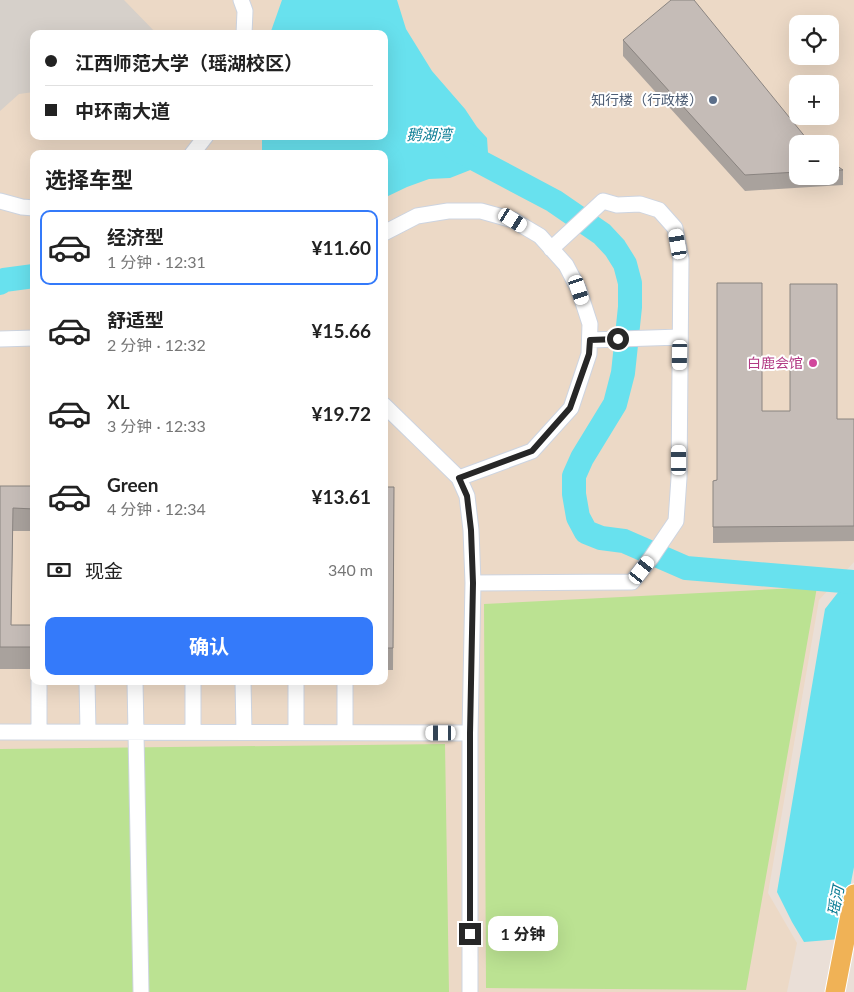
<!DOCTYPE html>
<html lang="zh">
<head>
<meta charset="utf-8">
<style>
  :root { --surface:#fff; --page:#f2f2f2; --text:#222; --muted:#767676; --line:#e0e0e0; --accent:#347afa }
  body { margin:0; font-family:Lato,"Noto Sans SC",sans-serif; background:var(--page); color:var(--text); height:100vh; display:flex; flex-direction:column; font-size:19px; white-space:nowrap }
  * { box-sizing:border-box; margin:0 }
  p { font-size:16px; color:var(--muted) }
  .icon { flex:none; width:28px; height:28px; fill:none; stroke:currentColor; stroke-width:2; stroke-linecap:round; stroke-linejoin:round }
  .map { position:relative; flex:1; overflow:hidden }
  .panel { position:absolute; left:30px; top:150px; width:358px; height:535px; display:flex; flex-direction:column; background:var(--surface); border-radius:10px; box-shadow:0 5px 20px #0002 }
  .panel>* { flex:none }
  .banner { position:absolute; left:30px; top:30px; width:358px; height:110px; border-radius:10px; box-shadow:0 5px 20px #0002; display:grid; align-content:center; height:110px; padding:0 15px; background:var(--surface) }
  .tools { position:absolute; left:789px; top:15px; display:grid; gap:10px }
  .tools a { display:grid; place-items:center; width:50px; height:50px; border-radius:10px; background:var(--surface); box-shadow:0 5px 20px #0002; font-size:25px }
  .end { position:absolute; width:22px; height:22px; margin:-11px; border:6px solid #272727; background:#fff; box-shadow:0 0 0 2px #fff }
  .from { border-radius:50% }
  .bubble { position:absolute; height:35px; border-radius:10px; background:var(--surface); box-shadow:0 5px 20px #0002; font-size:16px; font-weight:700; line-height:35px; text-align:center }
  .car { position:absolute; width:15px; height:30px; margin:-15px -8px; border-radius:6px; box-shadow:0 0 4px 1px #0007; background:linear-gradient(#fff 24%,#345 0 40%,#fff 0 76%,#345 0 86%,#fff 0) }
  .banner b { display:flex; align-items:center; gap:18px; height:48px; font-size:19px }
  .banner b+b { border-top:1px solid var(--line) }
  .banner i { width:12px; height:12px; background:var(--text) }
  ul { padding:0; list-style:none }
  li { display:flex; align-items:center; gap:15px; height:75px; margin:0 10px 8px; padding:0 5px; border:2px solid transparent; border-radius:10px }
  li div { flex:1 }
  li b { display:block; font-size:19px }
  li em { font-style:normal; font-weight:700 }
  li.selected { border-color:var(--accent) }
  li>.icon { width:45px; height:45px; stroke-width:1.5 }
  h2 { padding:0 15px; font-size:22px; line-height:60px }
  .pay { display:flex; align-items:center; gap:12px; height:55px; padding:0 15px; font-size:19px }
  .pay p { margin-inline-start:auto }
  .cta { display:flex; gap:10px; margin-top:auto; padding:10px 15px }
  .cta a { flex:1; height:58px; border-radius:10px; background:var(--accent); color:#fff; font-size:20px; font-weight:700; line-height:58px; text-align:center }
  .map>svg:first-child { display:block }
  .education { fill:#ecd9c6; fill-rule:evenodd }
  .green { fill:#bbe292 }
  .plaza { fill:#d6d0ca }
  .water { fill:#68e1ee }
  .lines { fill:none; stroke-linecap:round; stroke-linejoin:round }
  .river { stroke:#68e1ee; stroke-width:24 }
  .minor-casing { stroke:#cdd4e0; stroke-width:17 }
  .major-casing { stroke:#fff; stroke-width:21 }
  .minor { stroke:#fff; stroke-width:15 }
  .major { stroke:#f0b256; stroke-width:19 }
  .wall { fill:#a9a29d }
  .building { fill:#c5bcb7; stroke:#8a8480 }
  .route { stroke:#272727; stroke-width:6 }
  .service-dot { fill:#5c6f8a; stroke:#fff; stroke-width:2 }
  .hotel-dot { fill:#d1479c; stroke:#fff; stroke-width:2 }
  .labels { text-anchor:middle; stroke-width:4; stroke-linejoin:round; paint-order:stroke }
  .service-label { font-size:14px; fill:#4e5e75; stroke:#fff; text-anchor:end }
  .hotel-label { font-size:14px; fill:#b23c85; stroke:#fff; text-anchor:end }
  .water-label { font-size:15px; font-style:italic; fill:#0c7d95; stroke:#fff }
</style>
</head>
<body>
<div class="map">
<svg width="854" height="992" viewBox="0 0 854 992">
  <rect width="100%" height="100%" fill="#eadfd7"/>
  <!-- education -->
  <path class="education" d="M0,0h854v562l-35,38 -51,293 29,50 -10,49h-787zM798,24h32v32h-32zM34,34h350v102h-350zM798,84h32v32h-32zM798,144h32v32h-32zM34,154h350v527h-350z"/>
  <!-- green -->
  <path class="green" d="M817,587l-71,403 -260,-2 -2,-384z
    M445,744l4,248h-449v-243z"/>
  <!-- plaza -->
  <path class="plaza" d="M0,0h124l33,34h-123v58l-15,2 -19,17z"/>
  <!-- water -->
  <path class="water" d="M282,0h115l9,29 26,42 33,38 12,18 10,11 1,15 -10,14 -28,11 -21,1 -22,8 -23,11v-44h-122v-18h122v-102h-114z
    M854,572v295l-14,72 -36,3 -12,-20 -15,-30 48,-283z"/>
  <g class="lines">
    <!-- river -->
    <path class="river" d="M454,148l100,53 48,33 13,14 10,16 5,19v24l-7,66 -8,31 -33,54 -8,18v18l4,23 8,15 15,6 23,3 62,27 168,14
      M0,283l4,-3 30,-4"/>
    <!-- minor casing -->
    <g class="minor-casing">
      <path id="minor" d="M241,0l4,11 -1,23
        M192,154l14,-18
        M0,201l22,6 12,1
        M384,233l33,-17 31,-5h33l32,9 27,16 26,29 13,25 11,34 -1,30 -18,54 -39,43 -73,27
        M0,339l34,-1
        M590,340l90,-3
        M384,405l75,73 8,18 4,34 2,53 -3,150v259
        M473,583l159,-1 19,-24 25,-37 3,-43 2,-219 -6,-31 -16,-18 -19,-6 -23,1 -14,-4 -52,48
        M39,681v51
        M87,681l1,50
        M135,681l6,311
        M243,681l1,51
        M296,681v51
        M345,681v51
        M0,732l470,1
        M193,732v-51"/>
    </g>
    <!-- major casing -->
    <g class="major-casing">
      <path id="major" d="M835,992l19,-98"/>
    </g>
    <!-- minor -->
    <use href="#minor" class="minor"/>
    <!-- major -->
    <use href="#major" class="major"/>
  </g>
  <!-- wall -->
  <path class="wall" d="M623,40l175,104v32h32v-15l13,9v15l-98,6 -122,-135z
    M762,411l75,8h17v122l-141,2v-62l4,-1z
    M0,486h34v45h-21l-2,94h23v44h-34z
    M384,487h10l-1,183h-9z"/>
  <!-- building -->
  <path class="building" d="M671,0h23l117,144h-13v28l-53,3 -122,-135z
    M830,161l13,9h-13z
    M717,283h45v128h28v-127h47v135h17v107l-141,1v-46l4,-1z
    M0,486h34v23l-21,-1 -2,117h23v22h-34z
    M384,487h10l-1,161h-9z"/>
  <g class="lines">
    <!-- route -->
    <path class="route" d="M470,934v-201l3,-150 -2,-53 -4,-34 -8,-18 73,-27 38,-43 19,-54 1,-14 28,-1"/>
  </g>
  <!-- markers -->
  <circle class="service-dot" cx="713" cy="100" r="5"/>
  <circle class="hotel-dot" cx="813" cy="363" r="5"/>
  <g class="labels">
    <!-- service labels -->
    <g class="service-label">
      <text x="703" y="105">知行楼（行政楼）</text>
    </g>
    <!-- hotel labels -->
    <g class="hotel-label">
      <text x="803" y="368">白鹿会馆</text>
    </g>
    <!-- water labels -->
    <g class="water-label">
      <text x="429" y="140">鹅湖湾</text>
      <text transform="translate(836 901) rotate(-79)" y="5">瑶河</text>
    </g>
  </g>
</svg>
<div class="tools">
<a><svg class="icon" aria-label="locate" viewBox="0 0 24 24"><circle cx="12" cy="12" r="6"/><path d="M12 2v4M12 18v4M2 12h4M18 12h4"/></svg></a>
<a>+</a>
<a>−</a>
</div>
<i class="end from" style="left:618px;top:339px"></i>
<i class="end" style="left:470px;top:934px"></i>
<div class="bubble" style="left:488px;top:916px;width:70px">1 分钟</div>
<i class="car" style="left:513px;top:220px;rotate:122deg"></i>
<i class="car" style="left:678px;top:244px;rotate:350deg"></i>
<i class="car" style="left:579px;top:290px;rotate:162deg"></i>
<i class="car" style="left:680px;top:355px;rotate:181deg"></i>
<i class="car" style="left:679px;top:460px;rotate:0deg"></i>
<i class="car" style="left:642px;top:570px;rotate:38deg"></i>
<i class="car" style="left:441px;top:733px;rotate:270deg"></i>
<div class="banner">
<b><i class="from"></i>江西师范大学（瑶湖校区）</b>
<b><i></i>中环南大道</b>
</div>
<section class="panel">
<h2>选择车型</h2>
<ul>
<li class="selected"><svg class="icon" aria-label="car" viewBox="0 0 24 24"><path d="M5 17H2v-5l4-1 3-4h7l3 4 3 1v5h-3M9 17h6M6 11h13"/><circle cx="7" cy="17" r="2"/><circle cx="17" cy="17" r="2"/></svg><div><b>经济型</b><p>1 分钟 · 12:31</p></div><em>¥11.60</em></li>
<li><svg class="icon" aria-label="car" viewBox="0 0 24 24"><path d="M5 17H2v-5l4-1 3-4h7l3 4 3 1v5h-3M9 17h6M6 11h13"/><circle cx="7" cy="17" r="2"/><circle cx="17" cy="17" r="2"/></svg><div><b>舒适型</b><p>2 分钟 · 12:32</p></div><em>¥15.66</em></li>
<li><svg class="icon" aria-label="car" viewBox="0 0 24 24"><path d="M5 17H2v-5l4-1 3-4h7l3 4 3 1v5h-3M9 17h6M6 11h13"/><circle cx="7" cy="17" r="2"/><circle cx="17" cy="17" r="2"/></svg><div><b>XL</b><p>3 分钟 · 12:33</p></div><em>¥19.72</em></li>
<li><svg class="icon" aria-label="car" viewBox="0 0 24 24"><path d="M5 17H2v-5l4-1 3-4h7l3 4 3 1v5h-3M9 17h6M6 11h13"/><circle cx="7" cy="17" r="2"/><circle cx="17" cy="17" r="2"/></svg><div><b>Green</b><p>4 分钟 · 12:34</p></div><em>¥13.61</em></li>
</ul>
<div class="pay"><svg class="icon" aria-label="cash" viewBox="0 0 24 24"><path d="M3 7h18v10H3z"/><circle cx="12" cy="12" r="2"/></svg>现金<p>340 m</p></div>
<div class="cta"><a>确认</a></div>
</section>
</div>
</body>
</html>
